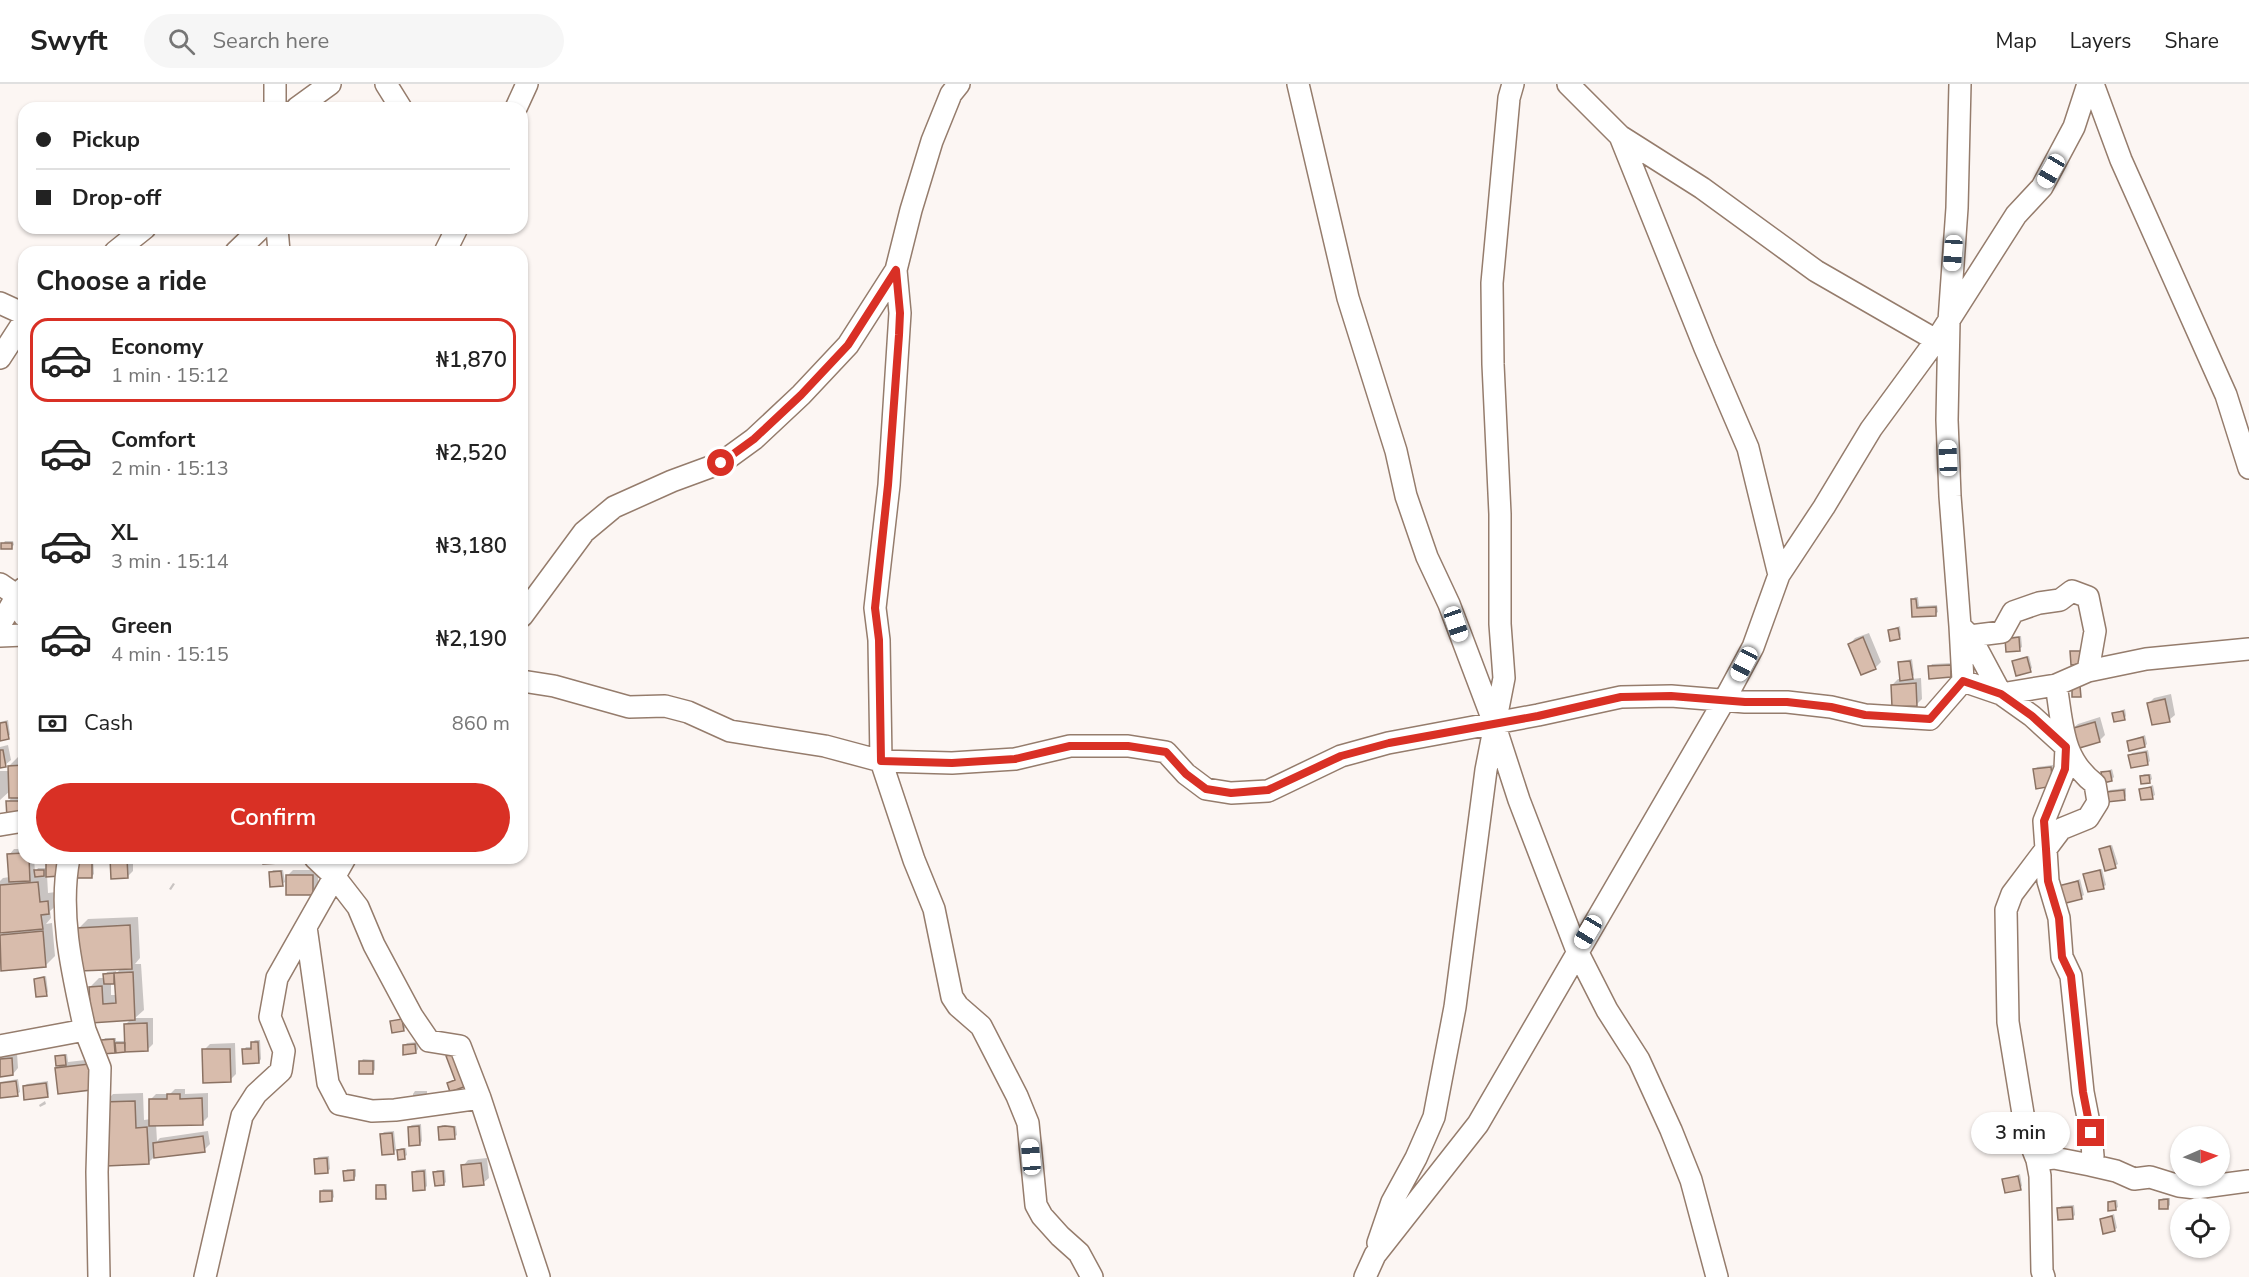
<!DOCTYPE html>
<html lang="en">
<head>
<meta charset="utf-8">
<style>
  :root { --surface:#fff; --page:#f6f6f6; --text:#222; --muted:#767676; --line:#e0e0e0; --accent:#d93025 }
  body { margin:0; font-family:"Nunito Sans",sans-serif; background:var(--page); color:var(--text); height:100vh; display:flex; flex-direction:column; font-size:22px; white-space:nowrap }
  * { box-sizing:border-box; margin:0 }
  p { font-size:20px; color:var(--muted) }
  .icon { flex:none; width:33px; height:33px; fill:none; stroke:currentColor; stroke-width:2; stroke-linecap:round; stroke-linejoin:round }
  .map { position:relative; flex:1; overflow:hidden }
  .side { position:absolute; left:18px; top:162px; width:510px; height:618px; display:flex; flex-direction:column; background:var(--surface); border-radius:18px; box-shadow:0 2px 4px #0004 }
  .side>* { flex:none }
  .guide { position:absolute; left:18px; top:18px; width:510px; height:132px; border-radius:18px; box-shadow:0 2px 4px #0004; display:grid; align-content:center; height:132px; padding:0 18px; background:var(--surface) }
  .needle { width:39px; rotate:88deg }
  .controls { position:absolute; left:2170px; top:1042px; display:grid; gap:12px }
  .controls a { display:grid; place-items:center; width:60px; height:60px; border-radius:50%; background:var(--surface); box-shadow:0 2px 4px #0004; font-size:30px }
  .end { position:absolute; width:27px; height:27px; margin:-14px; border:8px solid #d93025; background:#fff; box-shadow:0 0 0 3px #fff }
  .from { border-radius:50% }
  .bubble { position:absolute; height:42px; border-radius:21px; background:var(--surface); box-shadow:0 2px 4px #0004; font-size:20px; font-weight:600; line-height:42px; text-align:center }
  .car { position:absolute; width:18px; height:36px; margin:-18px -9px; border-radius:8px; box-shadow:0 0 4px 2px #0007; background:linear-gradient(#fff 24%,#345 0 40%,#fff 0 76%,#345 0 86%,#fff 0) }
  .guide b { display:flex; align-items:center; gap:21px; height:57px; font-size:22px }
  .guide b+b { border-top:2px solid var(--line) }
  .guide i { width:15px; height:15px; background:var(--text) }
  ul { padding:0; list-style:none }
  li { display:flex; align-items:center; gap:18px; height:84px; margin:0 12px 9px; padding:0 6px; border:3px solid transparent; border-radius:18px }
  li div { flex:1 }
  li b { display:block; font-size:22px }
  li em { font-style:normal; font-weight:600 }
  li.current { border-color:var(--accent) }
  li>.icon { width:54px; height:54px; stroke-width:1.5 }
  h2 { padding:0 18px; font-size:27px; line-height:72px }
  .pay { display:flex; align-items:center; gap:15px; height:66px; padding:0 18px; font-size:22px }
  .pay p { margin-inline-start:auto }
  .cta { display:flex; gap:12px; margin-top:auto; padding:12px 18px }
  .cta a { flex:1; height:69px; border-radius:36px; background:var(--accent); color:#fff; font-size:24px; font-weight:600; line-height:69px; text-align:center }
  header { display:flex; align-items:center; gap:36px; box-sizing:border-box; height:84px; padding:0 30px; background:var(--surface); border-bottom:2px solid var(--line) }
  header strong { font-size:28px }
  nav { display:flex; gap:33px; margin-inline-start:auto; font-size:21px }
  .search { width:420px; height:54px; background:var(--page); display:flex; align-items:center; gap:15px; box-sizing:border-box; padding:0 21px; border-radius:33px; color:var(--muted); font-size:22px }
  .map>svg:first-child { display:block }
  .shadow { fill:#0003; fill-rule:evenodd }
  .building { fill:#d8bcac; stroke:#8b7263; stroke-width:1.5 }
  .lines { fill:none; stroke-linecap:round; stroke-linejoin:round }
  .minor-casing { stroke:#957c6c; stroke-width:24 }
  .minor { stroke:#fff; stroke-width:21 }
  .route { stroke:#d93025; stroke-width:8 }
</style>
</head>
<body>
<header>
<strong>Swyft</strong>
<div class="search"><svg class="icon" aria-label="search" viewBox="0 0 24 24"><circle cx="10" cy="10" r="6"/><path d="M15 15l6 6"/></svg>Search here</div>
<nav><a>Map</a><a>Layers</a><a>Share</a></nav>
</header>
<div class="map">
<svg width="2249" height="1193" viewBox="0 0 2249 1193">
  <rect width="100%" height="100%" fill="#fcf6f3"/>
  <!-- shadow -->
  <path class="shadow" d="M5,457h8l1,4 -3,2 -8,-3z
    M1915,513h3l1,9 18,-1 1,7 -3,2 -22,1 -1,-15z
    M1900,542l1,9 -2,3 -10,-8z
    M1869,549l12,29 -6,6 -25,-24 5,-6z
    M2021,552l1,11 -3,2 -10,-12z
    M2029,572l3,12 -2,2 -16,-9z
    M1912,575l2,16 -3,4 10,-1 1,21 -5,5 -25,-19 6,-6h3l-2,-16 3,-2z
    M1952,579l1,10 -2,3 -21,-9 2,-3z
    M2171,610l4,21 -6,5 -20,-17 5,-5z
    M2125,625l1,7 -2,3 -10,-6z
    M2100,633l5,18 -6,6 -27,-12 6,-5z
    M8,636l2,15 -10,4v-17z
    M2145,651l2,9 -2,2 -16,-5z
    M8,661l3,15 -6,5 -5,1v-19z
    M2148,666l2,11 -2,2 -18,-7 2,-3z
    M18,673h6v59l-16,-14 5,-6 -3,-5 -10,9v-29h10l-1,-5z
    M2053,681l2,17 -20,-12 2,-3z
    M2112,685l2,8 -3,3 -8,-7z
    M2144,690h7l1,5 -3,3 -7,-6z
    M2153,701l2,10 -3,2 -11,-7z
    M2126,704v8l-2,3 -16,-7 2,-2z
    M2112,761l6,19 -3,2 -15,-16z
    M14,765h10v9h10l1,14 3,-4h10v-10h13l1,14 -3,3h-12l1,18 8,-1 2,12 -8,7 1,7 -5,6 6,-1 3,33 -9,9 -43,4 -3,-33 4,-4h-4v-51l3,-3 7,-1 -1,-22zM22,824l1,7 -12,1v-7z
    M77,774h16l1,16 -3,3z
    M111,774h22v13l-6,6z
    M228,774h6v2l-6,3z
    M2102,785l4,16 -3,2 -18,-13z
    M273,786h10l2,12 -3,2 -11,-11z
    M293,786h25v18l-6,6 -25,-18z
    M2080,795l4,16 -3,2 -22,-10z
    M173,799l2,1 -4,6 -2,-1z
    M138,833l2,41 -5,6h6l3,46 -9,8h18v26l-6,6 -44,2v-11l2,-3h11v3h11l-1,-17 5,-5 -39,2 -2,-34 9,-9h6l2,-6 9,-1v3l5,-6 -42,-40 9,-9zM116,896l1,15h-6v-13z
    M46,892l2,16 -2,2 -11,-14z
    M404,933l2,10 -3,3 -11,-8z
    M255,956h5l1,19 -2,3 -15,-12 2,-3h7l-1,-4z
    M417,958l1,7 -2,3 -12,-6 3,-3z
    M235,959l1,31 -6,6 -26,-30 6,-6z
    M17,969l1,15 -5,6 -13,1v-21z
    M67,970l1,8 26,-3 2,24 -39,-14 4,-5 -4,-7 2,-2z
    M363,975l12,1v10l-3,2 -11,-10z
    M18,995l2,13 -3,2 -17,3v-15z
    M48,997l1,13 -2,2 -23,-10 3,-2z
    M175,1005h10v5l23,-1v24l-6,6 -46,1 1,17 3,-3 48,-7 2,13 -6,6 -50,7 -6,6 -44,-60 9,-9 30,-1 1,27 7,-1 -1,-19 6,-6h14z
    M415,1007h12v8l-14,4v-9z
    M45,1017l1,3 -6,3 -1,-2z
    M421,1040l1,17 -2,3 -11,-17 3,-2z
    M442,1041l14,1 1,9 -3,2 -14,-9z
    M394,1047l2,19 -3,3 -12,-18 3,-3z
    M401,1064h5l1,7 -3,2 -6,-6z
    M329,1072l1,13 -2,2 -12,-11 2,-3z
    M487,1074l2,20 -6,5 -20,-17 5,-6z
    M347,1085h9v7l-2,3 -9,-7z
    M426,1085l1,17 -2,2 -11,-16 2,-2z
    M437,1086h8l1,12 -2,2 -9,-11z
    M2020,1090l2,12 -2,2 -16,-8z
    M380,1100h7v11l-2,2 -8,-11z
    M323,1105h10l1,8 -3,3 -10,-8z
    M2163,1114h7v7l-2,2 -7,-7z
    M2112,1116h5l1,7 -3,2 -6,-7z
    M2074,1121l1,10 -2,2 -14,-8 2,-3z
    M2114,1130l3,14 -3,2 -12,-11z"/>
  <!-- building -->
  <path class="building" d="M1,459h11v6h-11z
    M1911,515h5l1,9 19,-1v9l-24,1z
    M1898,544l2,11 -10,2 -2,-11z
    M1863,553l13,32 -15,6 -13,-31z
    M2019,553l1,14 -14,1 -1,-13z
    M2070,567h10l1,13 -10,1z
    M2027,573l4,15 -15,4 -4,-15z
    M1910,577l3,18 -13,2 -2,-19z
    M1951,581v12l-22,2 -1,-13z
    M1916,599l1,23 -25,1 -1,-22z
    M2080,602l1,11h-9v-10z
    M2165,615l5,23 -18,3 -5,-22z
    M2123,627l2,9 -11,2 -2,-9z
    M6,638l3,17 -9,2v-18z
    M2095,638l5,20 -24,7 -6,-20z
    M2143,653l2,10 -16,4 -2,-10z
    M0,666h3l3,17 -6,1z
    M2146,668l2,13 -17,3 -3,-13z
    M24,681v33h-15l-1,-32z
    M2051,683l2,19 -17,3 -3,-20z
    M2110,687l2,10 -9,2 -2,-11z
    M2149,691l1,8 -9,1 -1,-8z
    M2151,703l2,12 -12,1 -2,-11z
    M2124,706l1,10 -18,2 -1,-10z
    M6,717h18v17h-17z
    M2110,762l6,22 -11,3 -6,-22z
    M24,769v5h5l1,23 -21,1 -2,-28z
    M46,774h13l1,18 -14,1z
    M76,774h16v20h-16z
    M110,774h17l1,20 -17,1z
    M263,774h15l1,5 -16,1z
    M34,786h10v6l-9,1z
    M2100,786l4,19 -16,3 -5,-18z
    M281,787l2,15 -13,1 -1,-15z
    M286,791h27v20h-27z
    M2078,797l4,18 -20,5 -4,-18z
    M38,798l2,20 8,-1 1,13 -8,1 2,14 -43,4v-48z
    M130,841l2,44 -53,2 -2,-43z
    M43,847l3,36 -45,4 -1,-36z
    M133,888l2,48 -44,3 -2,-36 13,-1 1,18 13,-1 -2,-30z
    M114,889v11h-10l-1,-10z
    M44,893l3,19 -11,1 -2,-18z
    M402,935l2,12 -12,2 -2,-12z
    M147,939l1,28 -23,1 -1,-28z
    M114,955l1,14 -13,1 -1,-14z
    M251,958h7l1,21 -16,1 -1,-15h9z
    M115,959h10v9l-9,1z
    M415,960l1,9 -13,2v-10z
    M202,965h28l1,33 -28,1z
    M456,968l13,33 -19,7 -3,-9 8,-3 -9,-24z
    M65,971l1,10 -10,1 -1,-10z
    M12,974l1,17 -13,2v-18z
    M359,977h14v13h-14z
    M89,980l2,26 -33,4 -3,-26z
    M16,997l2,15 -18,2v-15z
    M46,999l2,14 -24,3 -1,-14z
    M167,1010h13v5l22,-1 1,27 -54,1v-27h18z
    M135,1017l1,27 11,-1 2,37 -43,2 -4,-64z
    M419,1042l1,19 -11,1 -1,-19z
    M445,1042l9,1 1,12 -16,1 -1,-13z
    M392,1049l2,21 -12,1 -2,-21z
    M203,1052l2,16 -51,6 -1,-15z
    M404,1065l1,10 -7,1 -1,-10z
    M327,1074l1,15 -13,1 -1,-15z
    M481,1079l3,22 -21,2 -2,-22z
    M354,1086v10l-10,1 -1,-10z
    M424,1087l1,19 -12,1 -1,-19z
    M443,1087l1,14 -9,1 -2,-14z
    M2018,1092l3,14 -16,3 -3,-14z
    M376,1101h9l1,14h-10z
    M320,1107h12v10l-12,1z
    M2168,1115v10h-9v-9z
    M2115,1117l1,9 -8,1v-9z
    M2072,1123l1,12 -15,1 -1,-12z
    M2112,1132l3,15 -12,3 -3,-15z"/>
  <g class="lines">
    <!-- minor casing -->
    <g class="minor-casing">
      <path id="minor" d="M275,0v24
        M386,0l15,24
        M1298,0l50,214 48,153 10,45 21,61 22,47 45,119 25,77 58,151 30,59 32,50 32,70 20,50 26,97
        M1568,0l52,52 82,52 114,83 132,76
        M2093,0l28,76 105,235 23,73
        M297,24l33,-24
        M516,24l11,-24
        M1620,52l85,212 43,100 31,127
        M277,144l2,24
        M115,168l30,-24
        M236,168l25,-24
        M445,168l12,-24
        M896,186l4,43 -11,172 -14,123 4,32 2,121 33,99 20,49 18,88 6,9 23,20 36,70 11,27 8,82 6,11 18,20 19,17 13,24
        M0,219l24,11
        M0,274l24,-37
        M0,500l16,11 8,21
        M522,532l62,-84 30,-25 58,-26 49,-18 33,-24 47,-44 47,-50 48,-75 15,-60 21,-69 19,-47 8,-10
        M0,540c9,-12 13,-26 24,-36
        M1960,542l10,10 31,58 31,22 34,31 -1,22 -21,52 2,28 2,32 11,37 3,39 9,19 12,116 8,41 2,23 -3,9 -36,-7 -17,2
        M0,552l24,-1
        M1970,552l32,-4 11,-20 26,-9 21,-3 12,-9 16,6 7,34 -7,40
        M522,597l32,5 75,21 36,-1 23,6 42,19 95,15 56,15 71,2 63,-4 55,-13h58l38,6 20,22 20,15 25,4 37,-2 73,-35 47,-13 150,-28 83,-18 50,-1 74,6h42l44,5 34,8 65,4 33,-38 -3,-55 -10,-130 -3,-76 2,-99 8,-113 3,-124
        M1963,597l38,13 55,-9 32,-14 58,-12 103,-10
        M0,741l24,-4
        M315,774l19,18 24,31 16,38 38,71 17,25 31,5 20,52 59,179
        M306,843l22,156 11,21 33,7 23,-1 85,-12
        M85,946l15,38 -3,104 2,105
        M0,962l85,-16c-12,-55 -27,-116 -16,-172
        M2090,1081l26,6 18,8 16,-2 29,9 17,2 53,-7
        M1378,1159l14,-41 24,-44 18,-41 21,-110 31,-237 18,-92 -4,-54v-110l-7,-150 -1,-81 17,-185 4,-14
        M205,1193l37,-161 14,-22 25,-23 3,-20 -14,-34 7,-39 68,-120
        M1365,1193l10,-22 103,-131 247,-425 28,-52 26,-72 45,-68 47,-78 66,-90 79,-124 26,-28 32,-60 14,-43
        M2044,1193l-2,-6 -2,-95 -3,-16 -11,-28 -18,-110 -2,-112 6,-16 49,-65 27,-11 10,-16 -3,-18c-34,-26 -32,-59 -39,-99"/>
    </g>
    <!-- minor -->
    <use href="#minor" class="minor"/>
  </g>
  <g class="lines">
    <!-- route -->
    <path class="route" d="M721,379l33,-24 47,-44 47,-50 48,-75 4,43 -1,22 -11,150 -13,123 4,32 2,121 71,2 63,-4 55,-13h58l38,6 20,22 20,15 25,4 37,-3 73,-34 48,-13 149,-27 83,-19 50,-1 74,6h42l44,5 34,8 65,4 33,-38 38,13 31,22 34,31 -1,22 -21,52 2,28 2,32 11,37 3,39 9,19 12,116 8,41"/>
  </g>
</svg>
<div class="controls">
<a><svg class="needle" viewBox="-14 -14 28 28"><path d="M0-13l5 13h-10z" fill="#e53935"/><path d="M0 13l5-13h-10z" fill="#767676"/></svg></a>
<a><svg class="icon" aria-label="locate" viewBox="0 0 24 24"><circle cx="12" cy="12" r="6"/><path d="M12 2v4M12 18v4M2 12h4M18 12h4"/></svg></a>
</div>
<i class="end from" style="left:721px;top:379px"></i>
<i class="end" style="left:2091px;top:1049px"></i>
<div class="bubble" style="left:1971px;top:1028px;width:99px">3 min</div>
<i class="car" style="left:2051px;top:87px;rotate:210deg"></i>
<i class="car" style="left:1953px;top:169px;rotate:184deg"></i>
<i class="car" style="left:1948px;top:374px;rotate:358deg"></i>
<i class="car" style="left:1456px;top:540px;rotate:161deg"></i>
<i class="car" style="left:1744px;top:580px;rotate:208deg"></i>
<i class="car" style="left:1588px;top:848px;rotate:211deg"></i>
<i class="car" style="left:1031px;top:1073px;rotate:355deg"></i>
<div class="guide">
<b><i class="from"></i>Pickup</b>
<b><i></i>Drop-off</b>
</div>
<section class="side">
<h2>Choose a ride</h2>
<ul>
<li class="current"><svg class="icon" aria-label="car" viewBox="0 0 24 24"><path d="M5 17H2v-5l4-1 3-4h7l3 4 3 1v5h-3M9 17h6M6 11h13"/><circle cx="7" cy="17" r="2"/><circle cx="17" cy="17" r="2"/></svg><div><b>Economy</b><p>1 min · 15:12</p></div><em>₦1,870</em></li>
<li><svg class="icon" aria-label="car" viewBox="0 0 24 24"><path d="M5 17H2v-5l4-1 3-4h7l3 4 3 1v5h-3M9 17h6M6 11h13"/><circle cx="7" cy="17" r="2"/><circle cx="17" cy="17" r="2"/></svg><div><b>Comfort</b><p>2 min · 15:13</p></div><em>₦2,520</em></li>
<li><svg class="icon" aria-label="car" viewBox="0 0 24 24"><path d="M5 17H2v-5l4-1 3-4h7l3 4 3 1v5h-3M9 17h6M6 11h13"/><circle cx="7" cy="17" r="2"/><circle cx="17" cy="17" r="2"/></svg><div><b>XL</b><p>3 min · 15:14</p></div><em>₦3,180</em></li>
<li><svg class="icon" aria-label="car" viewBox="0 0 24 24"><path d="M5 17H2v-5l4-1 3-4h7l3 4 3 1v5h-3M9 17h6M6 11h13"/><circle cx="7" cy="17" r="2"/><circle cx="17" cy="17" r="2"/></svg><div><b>Green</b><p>4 min · 15:15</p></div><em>₦2,190</em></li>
</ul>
<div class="pay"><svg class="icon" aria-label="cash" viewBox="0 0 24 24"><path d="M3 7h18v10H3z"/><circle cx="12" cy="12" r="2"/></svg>Cash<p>860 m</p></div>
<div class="cta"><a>Confirm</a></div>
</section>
</div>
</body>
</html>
